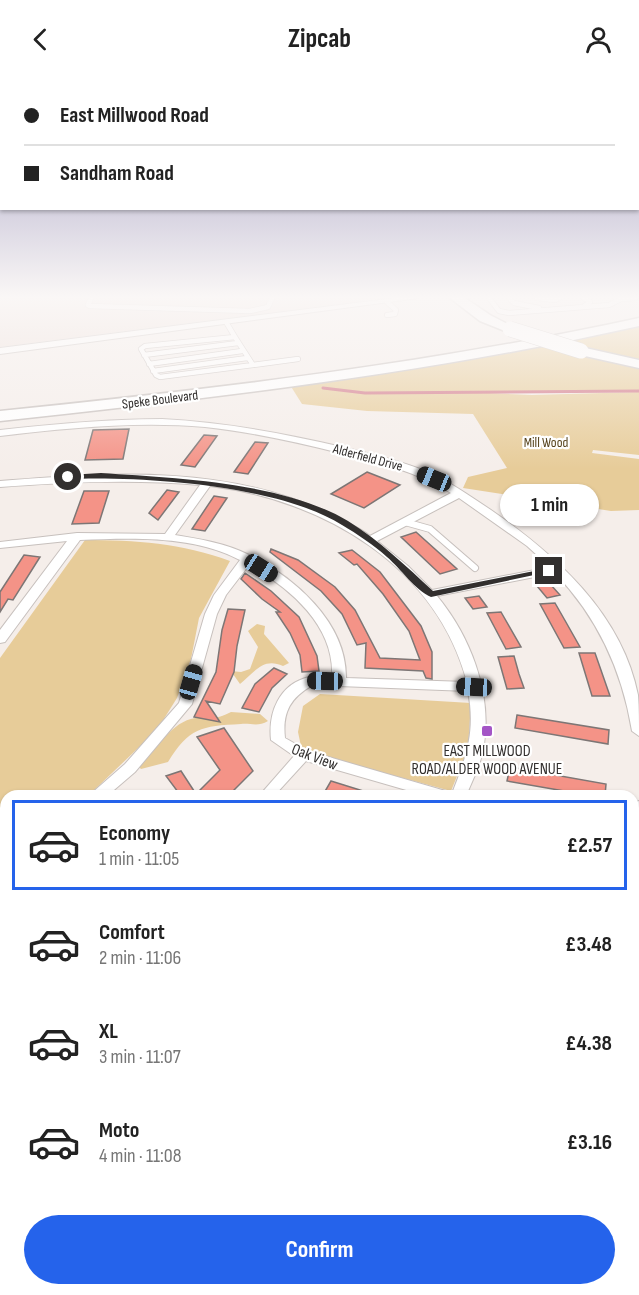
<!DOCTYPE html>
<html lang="en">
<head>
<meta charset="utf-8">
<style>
  :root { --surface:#fff; --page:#f2f2f2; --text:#222; --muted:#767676; --line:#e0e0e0; --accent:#2563eb }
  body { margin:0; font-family:"Sofia Sans Condensed",sans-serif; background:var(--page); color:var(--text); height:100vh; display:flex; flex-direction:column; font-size:22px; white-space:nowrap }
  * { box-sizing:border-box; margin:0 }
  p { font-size:20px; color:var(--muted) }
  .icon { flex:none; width:33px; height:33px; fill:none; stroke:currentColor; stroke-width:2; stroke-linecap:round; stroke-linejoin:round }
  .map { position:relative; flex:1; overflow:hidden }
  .details { position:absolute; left:0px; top:712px; width:639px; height:506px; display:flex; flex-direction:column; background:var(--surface); border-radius:18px 18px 0 0; box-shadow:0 2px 4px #0004 }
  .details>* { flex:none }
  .hud { position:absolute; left:0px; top:0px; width:639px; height:132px; box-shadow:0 2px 4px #0004; display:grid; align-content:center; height:132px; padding:0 24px; background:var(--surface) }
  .end { position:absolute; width:27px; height:27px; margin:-14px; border:8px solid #322f2e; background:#fff; box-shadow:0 0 0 3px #fff }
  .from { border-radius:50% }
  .bubble { position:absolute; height:42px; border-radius:21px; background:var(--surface); box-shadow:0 2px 4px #0004; font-size:20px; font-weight:700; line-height:42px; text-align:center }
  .car { position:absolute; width:18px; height:36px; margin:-18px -9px; border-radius:8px; box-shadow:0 0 4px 2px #0007; background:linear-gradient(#222 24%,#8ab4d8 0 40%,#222 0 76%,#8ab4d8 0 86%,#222 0) }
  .hud b { display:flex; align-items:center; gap:21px; height:57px; font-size:22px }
  .hud b+b { border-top:2px solid var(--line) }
  .hud i { width:15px; height:15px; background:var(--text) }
  ul { padding:10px 0 0; list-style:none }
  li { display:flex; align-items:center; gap:18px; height:90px; margin:0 12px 9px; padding:0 12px; border:3px solid transparent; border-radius:0px }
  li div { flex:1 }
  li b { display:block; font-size:22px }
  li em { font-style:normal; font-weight:700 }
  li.current { border-color:var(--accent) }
  li>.icon { width:54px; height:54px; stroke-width:1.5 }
  .action { display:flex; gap:12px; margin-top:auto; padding:12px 24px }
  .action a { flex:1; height:69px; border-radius:36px; background:var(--accent); color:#fff; font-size:24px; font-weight:700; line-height:69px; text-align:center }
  header { display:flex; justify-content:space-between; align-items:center; height:78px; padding:0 24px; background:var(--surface); font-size:27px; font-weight:700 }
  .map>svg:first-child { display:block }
  .built { fill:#edded8 }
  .green { fill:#e7cc99 }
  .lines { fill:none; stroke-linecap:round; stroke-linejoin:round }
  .stream { stroke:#d17383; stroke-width:3 }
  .building { fill:#f49387; stroke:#7d7675; stroke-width:1.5 }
  .service-far1-casing { stroke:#c7c0bd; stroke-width:6 }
  .service-casing { stroke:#c7c0bd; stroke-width:8 }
  .minor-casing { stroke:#c7c0bd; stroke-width:2 }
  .trunk-casing { stroke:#c7c0bd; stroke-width:3 }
  .service-far1 { stroke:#fff; stroke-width:4.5 }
  .service { stroke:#fff; stroke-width:6 }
  .minor { fill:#fff; fill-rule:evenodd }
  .trunk { fill:#fff; fill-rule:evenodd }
  .trunk-bridge-casing { stroke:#c7c0bd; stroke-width:16; stroke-linecap:butt }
  .trunk-bridge { stroke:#fff; stroke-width:15 }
  .route { fill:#322f2e }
  .poi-dot { fill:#a455c6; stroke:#fff; stroke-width:2 }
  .labels { text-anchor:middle; stroke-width:4.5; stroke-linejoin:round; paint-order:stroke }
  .far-street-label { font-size:14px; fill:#322f2e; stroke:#fff }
  .far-park-label { font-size:14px; fill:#56431d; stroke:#fff }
  .poi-label { font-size:16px; fill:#322f2e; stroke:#fff }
  .street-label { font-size:16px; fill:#322f2e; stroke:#fff }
</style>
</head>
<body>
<header><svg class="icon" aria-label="back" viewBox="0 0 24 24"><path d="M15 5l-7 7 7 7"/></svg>Zipcab<svg class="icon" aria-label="person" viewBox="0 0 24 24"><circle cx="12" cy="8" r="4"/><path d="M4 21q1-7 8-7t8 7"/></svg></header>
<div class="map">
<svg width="639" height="1217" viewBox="0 0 639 1217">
  <rect width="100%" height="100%" fill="#f5eeea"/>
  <!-- built -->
  <path class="built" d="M0,220h386l-386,49z"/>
  <!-- green -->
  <path class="green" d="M639,244v37l-51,-11 -23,-10z
    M553,264l86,22v27l-150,2 43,2 107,-3v63l-46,-5 -1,3 47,6v51l-28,1 -148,-23 5,-11 39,-9 -34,-54 -106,-3 -65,-7 -12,-19z
    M85,462c50,0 97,3 145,21l-31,57 -8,41 -14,39 -20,32 -69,66h-82v39l-6,-2v-175z
    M257,546l8,2 -1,8 25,29 -6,3c-20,-9 -28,6 -43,18l-7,-10 -14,-1 1,-3 21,2 9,-3 8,-22 -10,-16z
    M320,616l151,9 -3,46 -17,42 -149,-40 -4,-19 5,-26z
    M231,634l29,2 8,7c-10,6 -17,2 -27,3 -40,2 -52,4 -73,38l-27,7 -2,-2c16,-17 32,-45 56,-49 18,-3 17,4 36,-6z
    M639,919v298h-157l2,-5h149v-282z"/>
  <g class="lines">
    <!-- stream -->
    <path class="stream" d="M323,310l42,5 274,-2"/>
  </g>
  <!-- building -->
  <path class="building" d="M129,351l-6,30 -38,1 8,-30z
    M204,357l13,1 -22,31 -14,-2z
    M255,364l13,1 -20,31 -14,-2z
    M367,394l33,13 -36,23 -33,-14z
    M167,412l12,2 -21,28 -9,-7z
    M84,413h25l-10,32 -27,1z
    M214,418l13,2 -22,33 -13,-2z
    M416,454l41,37 -17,5 -39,-37z
    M271,471l27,11 37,27 20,23 25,48 40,2 -11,-29 -26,-37 -26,-30 -3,1 -15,-12 13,-3 28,22 41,54 11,26v27l-6,-1 -3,-7 -58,-3 1,-25 -9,2 -15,-31 -21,-23 -51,-39z
    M24,477l16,2 -27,43 -5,-1 -8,13v-20z
    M245,495l26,18 28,26 18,39 2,15 -17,1 -2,-17 -10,-22 -14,-21h4l-18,-13 -21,-20z
    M550,506l10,11 -13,3 -10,-12z
    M479,518l8,11 -14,2 -8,-11z
    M555,525l12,21 13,23 -16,1 -24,-44z
    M228,531l17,1 -8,36 -3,26 -14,32 -14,-3 14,21 -26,-5 22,-45 6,-42z
    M501,534l20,35 -15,2 -19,-36z
    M579,575h16l15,43h-18z
    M514,578l5,18 5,14 -17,1 -9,-32z
    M274,590l13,6 -15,14 -13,24 -17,-4 13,-24z
    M517,637l92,15 -1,14 -93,-16z
    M224,650l29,43 -25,25h-47l-15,-20 15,-5 15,23 24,-24 -23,-33z
    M510,689l96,17 -1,12h-12l-86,-15z
    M331,703l42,13v2h-38l-11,-3z"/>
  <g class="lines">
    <!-- service-far1 casing -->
    <g class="service-far1-casing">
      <path id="service-far1" d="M91,220l-3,7 2,1 160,5 18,-4 4,-9
        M489,220l10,13 10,2 100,-8 12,-6 15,-1
        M509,220l5,5 25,5
        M537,220l18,2 4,-2
        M387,224l9,8 -1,4 -8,1
        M583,229l7,-5 -6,-4
        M226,244l9,15
        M235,259l18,28 -93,12 -4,-2 -15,-26 4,-3z
        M144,277l94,-12
        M149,286l93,-13
        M253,287l45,-6
        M153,293l94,-13"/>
    </g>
    <!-- service casing -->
    <g class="service-casing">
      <path id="service" d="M405,444l25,7 45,39"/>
    </g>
    <!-- minor casing -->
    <g class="minor-casing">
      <path id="minor" d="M395,220h24l-419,56v-6z
        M162,341c61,3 120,14 180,28 28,7 56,13 83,24 24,10 45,25 66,39 65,45 131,104 147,185 1,13 1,28 1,41l-7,-5c-10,-61 -34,-113 -77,-158l-118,23c33,40 55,96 47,148 -2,18 -11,35 -18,52h-39l-121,-35 -32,35h-15l35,-40 -23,-16c-3,-27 8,-56 38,-63 7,-1 16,0 23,0 3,-51 -42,-89 -83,-112l-23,30 -9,19 -25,90 -57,68 -28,24h-16l2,-4 32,-28 54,-61 26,-89 9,-19 26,-35c-48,-25 -108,-22 -160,-20l-75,102 -5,1v-13l67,-89 -67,7v-6l77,-9 88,1 35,-49c-67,-6 -133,-3 -200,2v-6c112,-9 235,-17 338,37 10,5 22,10 32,18l81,-43c-34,-21 -72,-31 -111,-40 -44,-11 -89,-21 -135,-26 -68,-6 -137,1 -205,9v-6c54,-6 108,-11 162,-11zM210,408c114,14 226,80 257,196l-121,-4c1,-56 -53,-102 -99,-124 -22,-11 -48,-15 -72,-19zM459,420l68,48 23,21 -118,23 -24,-24 -31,-25zM313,607l155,6c8,41 -2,67 -17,105l-2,-4 -141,-41 -23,-13c-3,-26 6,-41 28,-53z
        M639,723v37l-6,3v-37z
        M0,767l6,2v12l-6,-2z
        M0,1011l6,2v18l-6,-2z
        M140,1212h24l-2,5h-24z
        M416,1212h22l-2,5h-22z"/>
    </g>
    <!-- trunk casing -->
    <g class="trunk-casing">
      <path id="trunk" d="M450,220h15l25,17 27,14 -7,4 -30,-12z
        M639,240v8c-211,47 -424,72 -639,95v-10c215,-22 428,-47 639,-93z
        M581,269l58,13v8l-63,-14 -2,-3 2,-3z"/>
    </g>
    <!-- service-far1 -->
    <use href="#service-far1" class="service-far1"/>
    <!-- service -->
    <use href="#service" class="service"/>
    <!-- minor -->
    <use href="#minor" class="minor"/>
    <!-- trunk -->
    <use href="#trunk" class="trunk"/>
    <!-- trunk-bridge casing -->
    <g class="trunk-bridge-casing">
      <path id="trunk-bridge" d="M510,251l71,22"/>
    </g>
    <!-- trunk-bridge -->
    <use href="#trunk-bridge" class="trunk-bridge"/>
  </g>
  <!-- sky -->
  <linearGradient id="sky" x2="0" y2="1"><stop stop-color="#9f9ac0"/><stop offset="0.56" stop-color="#faf7f6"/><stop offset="1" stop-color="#faf7f6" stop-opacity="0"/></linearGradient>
  <rect width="639" height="391" fill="url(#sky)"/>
  <!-- route -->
  <path class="route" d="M101,395c74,5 182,9 247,48 32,20 58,45 85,70l116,-23 4,3 -122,26c-16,-7 -30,-28 -44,-40 -13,-12 -30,-23 -45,-32 -64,-40 -199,-49 -274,-46l-4,-2 4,-2z"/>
  <!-- markers -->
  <rect class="poi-dot" x="481" y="647" width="12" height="12" rx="3"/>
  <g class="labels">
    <!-- far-street labels -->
    <g class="far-street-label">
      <text transform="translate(160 321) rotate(-7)" y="5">Speke Boulevard</text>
      <text transform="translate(368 379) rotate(15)" y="5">Alderfield Drive</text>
    </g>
    <!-- far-park labels -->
    <g class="far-park-label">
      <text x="546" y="369">Mill Wood</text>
    </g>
    <!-- poi labels -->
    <g class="poi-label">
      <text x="487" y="678">EAST MILLWOOD<tspan x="487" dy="18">ROAD/ALDER WOOD AVENUE</tspan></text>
    </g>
    <!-- street labels -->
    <g class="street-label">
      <text transform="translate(315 678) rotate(21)" y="6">Oak View</text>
    </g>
  </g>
</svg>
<i class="end from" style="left:68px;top:399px"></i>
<i class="end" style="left:549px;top:493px"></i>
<div class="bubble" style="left:500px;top:406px;width:99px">1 min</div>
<i class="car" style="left:434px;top:401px;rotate:292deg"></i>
<i class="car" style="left:261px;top:490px;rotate:122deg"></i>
<i class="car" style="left:325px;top:603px;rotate:271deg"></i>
<i class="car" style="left:191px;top:604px;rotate:16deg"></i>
<i class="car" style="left:474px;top:609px;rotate:273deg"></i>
<div class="hud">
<b><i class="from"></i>East Millwood Road</b>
<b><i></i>Sandham Road</b>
</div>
<section class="details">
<ul>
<li class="current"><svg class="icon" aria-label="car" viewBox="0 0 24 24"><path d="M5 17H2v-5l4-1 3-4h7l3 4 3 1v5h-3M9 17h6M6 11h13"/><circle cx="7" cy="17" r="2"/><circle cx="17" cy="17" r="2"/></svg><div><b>Economy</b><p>1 min · 11:05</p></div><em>£2.57</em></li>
<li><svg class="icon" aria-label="car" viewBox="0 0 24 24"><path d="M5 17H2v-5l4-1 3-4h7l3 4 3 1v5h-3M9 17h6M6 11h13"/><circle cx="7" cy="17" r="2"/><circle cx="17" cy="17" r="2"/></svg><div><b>Comfort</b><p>2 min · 11:06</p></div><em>£3.48</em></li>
<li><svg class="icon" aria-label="car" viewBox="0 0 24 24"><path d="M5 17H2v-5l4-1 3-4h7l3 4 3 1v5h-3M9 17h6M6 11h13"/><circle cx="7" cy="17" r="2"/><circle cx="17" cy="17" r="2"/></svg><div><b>XL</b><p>3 min · 11:07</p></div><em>£4.38</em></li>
<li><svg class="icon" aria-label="car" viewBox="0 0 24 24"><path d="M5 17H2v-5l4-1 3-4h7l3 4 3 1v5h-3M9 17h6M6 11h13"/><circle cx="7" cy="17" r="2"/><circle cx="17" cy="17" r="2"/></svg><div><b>Moto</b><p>4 min · 11:08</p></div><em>£3.16</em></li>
</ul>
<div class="action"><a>Confirm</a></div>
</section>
</div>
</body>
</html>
